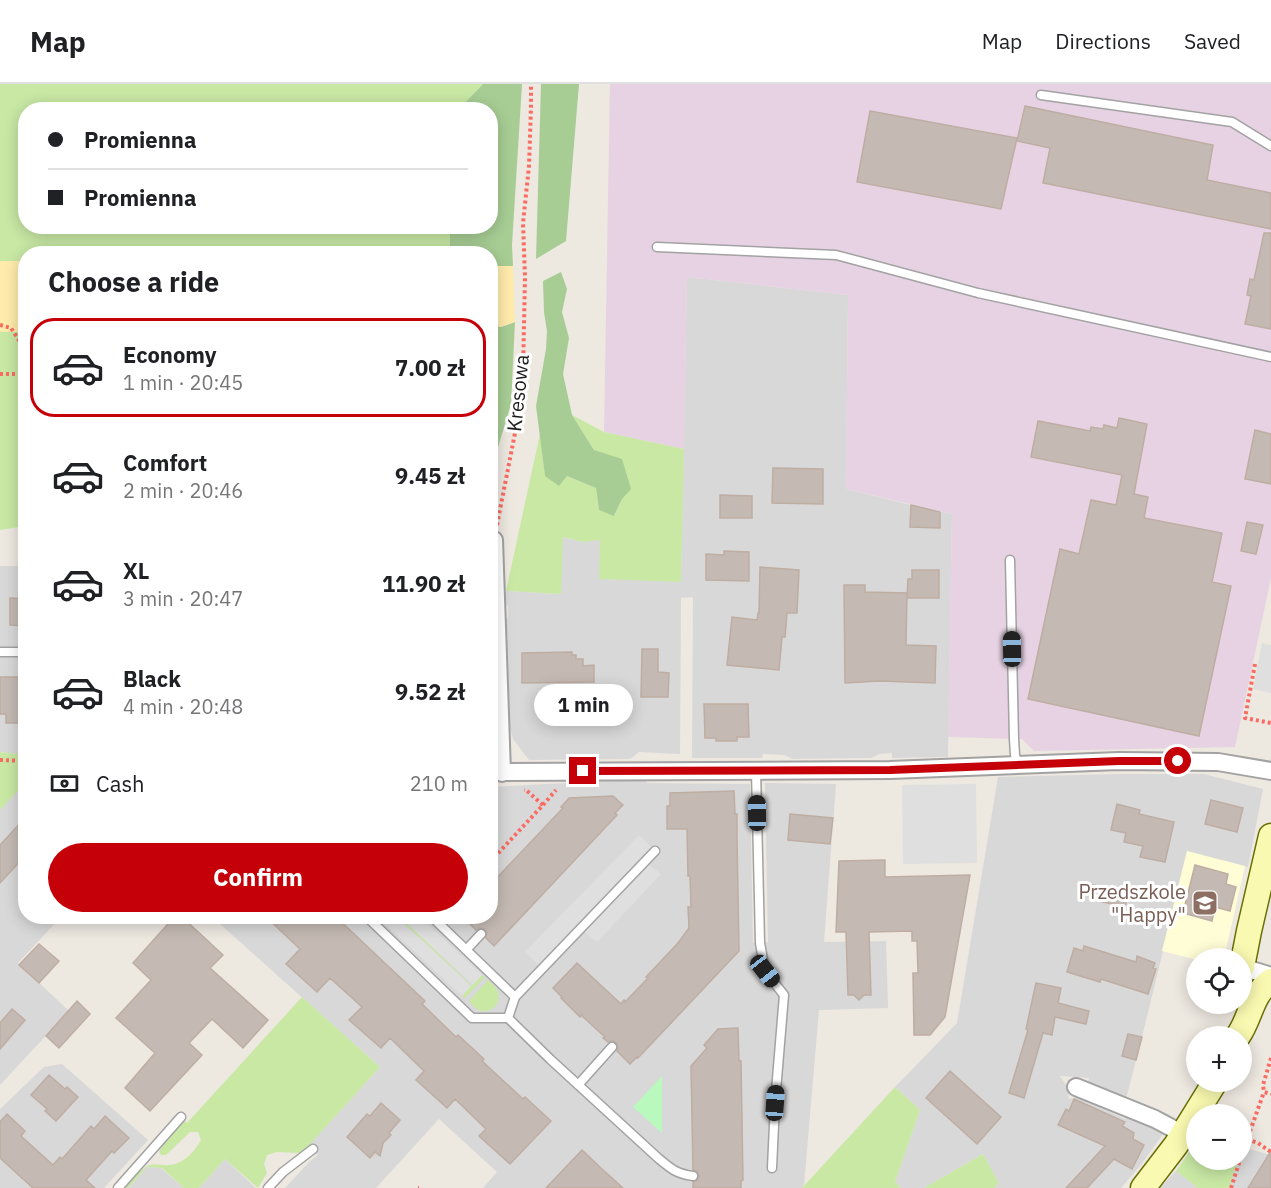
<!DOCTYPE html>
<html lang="en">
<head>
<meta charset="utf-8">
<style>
  :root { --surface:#fff; --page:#f6f6f6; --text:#202124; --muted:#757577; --line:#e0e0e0; --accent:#c50008 }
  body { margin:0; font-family:"IBM Plex Sans",sans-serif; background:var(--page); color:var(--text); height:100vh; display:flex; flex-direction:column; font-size:22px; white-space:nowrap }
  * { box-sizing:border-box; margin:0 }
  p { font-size:20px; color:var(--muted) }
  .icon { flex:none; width:33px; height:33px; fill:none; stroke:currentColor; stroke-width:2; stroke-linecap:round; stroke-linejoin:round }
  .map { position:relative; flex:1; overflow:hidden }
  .sheet { position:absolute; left:18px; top:162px; width:480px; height:678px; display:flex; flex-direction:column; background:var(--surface); border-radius:24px; box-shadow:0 3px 15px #0003 }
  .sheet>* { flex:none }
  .hud { position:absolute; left:18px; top:18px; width:480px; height:132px; border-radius:24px; box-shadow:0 3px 15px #0003; display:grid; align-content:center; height:132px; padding:0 30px; background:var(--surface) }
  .tools { position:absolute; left:1186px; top:864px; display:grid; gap:12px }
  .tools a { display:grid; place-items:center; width:66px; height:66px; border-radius:50%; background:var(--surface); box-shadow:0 3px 15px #0003; font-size:30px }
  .end { position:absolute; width:27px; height:27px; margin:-14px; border:8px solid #c50008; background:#fff; box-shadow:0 0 0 3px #fff }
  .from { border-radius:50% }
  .bubble { position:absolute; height:42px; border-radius:21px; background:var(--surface); box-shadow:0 3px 15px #0003; font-size:20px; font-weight:700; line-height:42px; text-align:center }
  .car { position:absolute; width:18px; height:36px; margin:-18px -9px; border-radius:8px; box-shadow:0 0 4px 2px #0007; background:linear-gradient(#222 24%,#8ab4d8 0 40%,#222 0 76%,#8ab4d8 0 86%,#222 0) }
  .hud b { display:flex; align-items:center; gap:21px; height:57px; font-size:22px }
  .hud b+b { border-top:2px solid var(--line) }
  .hud i { width:15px; height:15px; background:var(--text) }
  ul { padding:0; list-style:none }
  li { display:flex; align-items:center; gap:18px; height:99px; margin:0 12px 9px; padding:0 18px; border:3px solid transparent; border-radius:24px }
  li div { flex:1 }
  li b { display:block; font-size:22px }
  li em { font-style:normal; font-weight:700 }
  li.on { border-color:var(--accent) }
  li>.icon { width:54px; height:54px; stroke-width:1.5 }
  h2 { padding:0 30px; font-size:27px; line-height:72px }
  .pay { display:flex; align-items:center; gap:15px; height:66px; padding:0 30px; font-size:22px }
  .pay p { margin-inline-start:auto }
  .button { display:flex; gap:12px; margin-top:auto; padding:12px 30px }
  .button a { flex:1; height:69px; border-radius:36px; background:var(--accent); color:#fff; font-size:24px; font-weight:700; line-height:69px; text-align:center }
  header { display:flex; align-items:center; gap:36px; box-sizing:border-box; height:84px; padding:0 30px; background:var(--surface); border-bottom:2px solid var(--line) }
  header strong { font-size:28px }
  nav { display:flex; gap:33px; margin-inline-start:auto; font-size:21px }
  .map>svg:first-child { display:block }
  .residential { fill:#d9d8d8 }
  .industrial { fill:#e6d2e3 }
  .education { fill:#fffdd6 }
  .grass { fill:#c8e8a4 }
  .forest { fill:#a7cd94 }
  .sand { fill:#ffebab }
  .park { fill:#baf9bd }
  .parking { fill:#dfdfdf }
  .building { fill:#c4bab3; stroke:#beada2; stroke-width:1.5 }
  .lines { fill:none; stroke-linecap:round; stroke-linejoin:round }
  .lane-casing { stroke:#a2a2a2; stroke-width:11 }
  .street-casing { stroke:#a2a2a2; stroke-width:20 }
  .secondary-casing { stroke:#686f04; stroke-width:27 }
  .path { stroke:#fa6c63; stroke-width:4; stroke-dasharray:3 3; stroke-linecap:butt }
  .lane { stroke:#fff; stroke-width:8 }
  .street { stroke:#fff; stroke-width:16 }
  .secondary { stroke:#f9f9b1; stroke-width:24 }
  .route { stroke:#c50008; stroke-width:8 }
  .labels { text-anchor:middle; stroke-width:6; stroke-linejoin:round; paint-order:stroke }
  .street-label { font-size:20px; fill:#1b1b1b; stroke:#fff }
  .education-label { font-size:20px; fill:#785e54; stroke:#fff; text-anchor:end }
</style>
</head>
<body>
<header>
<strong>Map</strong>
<nav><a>Map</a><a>Directions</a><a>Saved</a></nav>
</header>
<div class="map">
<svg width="1271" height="1104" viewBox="0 0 1271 1104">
  <rect width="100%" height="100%" fill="#ede8e0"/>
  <!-- residential -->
  <path class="residential" d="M687,193l161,18 -2,194 65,16 41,9 -4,243 -56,1v-5l-12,1 -9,4 -78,1 -9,-4 -21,-1 -1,4h-70l1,-161 -12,1 -1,156 -41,-2 -9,7 -101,1 -16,-21 -3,-12 -6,-106 4,-3v-12l-3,-3 1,-12 54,3 2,-57 21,5 17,-3v40l81,2z
    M0,482h25v189l-25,-3z
    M1119,690h85l59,15 -15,78 -61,-15 -45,185 -16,62 -39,-13 2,-8 -29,-2 6,9 3,14 10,-2 46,22 3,-4 35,19 -23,32 -19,22h-127l5,-5 -16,-29 -59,34h-23l-6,-6 25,-72 -25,-23 62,-64 41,-246z
    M646,695l1,4 103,1 3,159 15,-1 -3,-159 71,1 -12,158 62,-1 2,67 -69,2 -15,175 -2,3h-319l14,-16 -58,-53 -63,69h-91l24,-26 9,-7 -10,-9 72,-79 -168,-150 278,-1 1,-129z
    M25,698l1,134 35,1 -43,46 51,48 -69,74v-275z
    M62,980l86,76 -44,48h-104v-79l44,-42z
    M1242,1063l29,8v33h-46l9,-28h8z
    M225,1075l31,29h-57z
    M147,1083l14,1 23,20h-56z
    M1176,1087l22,17h-38z"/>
  <!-- industrial -->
  <path class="industrial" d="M610,0h661v494l-36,169 -201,4 -12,-12 -74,-2 4,-223 -106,-25 2,-194 -161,-18 -3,172 -80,-17z"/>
  <!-- education -->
  <path class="education" d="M1187,767l58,15 -21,92h-27v2l-35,-9z"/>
  <!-- grass -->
  <path class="grass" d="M0,0h483l-24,25 -433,1v116l424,1v26l-424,1 -1,7h-25z
    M0,248h25v194l-25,4z
    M572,331l32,17 80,17 -3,133 -82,-3 1,-39 -17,2 -20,-5 -2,57 -55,-3 34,-157 5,42h22l29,12 3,22 16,5 7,-16 -28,-49z
    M0,668l25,3 1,27 -26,28z
    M397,833h3l72,68 10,-10 3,2 -20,21 -3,-2 9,-11z
    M488,896c4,4 8,7 10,12 4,11 -6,21 -17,19 -5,-2 -9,-6 -12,-10z
    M302,913l78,70 -78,86 -25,-1 -10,3 -3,9 3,9 -9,15 -33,-29 -26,29h-15l-22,-20 -15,-1 -19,21h-3c7,-8 14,-19 25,-23 6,-2 12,1 19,0 15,-1 25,-13 32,-25l-3,-8h-8l-24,23h-5l-2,-3 3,-6 22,-26 3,3z
    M895,1003l25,23 -25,72 6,6h-99z
    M1197,1057v19h41l-9,28h-31l-22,-17z
    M983,1070l16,29 -5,5h-70z"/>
  <!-- forest -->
  <path class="forest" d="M483,0h39l-10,161 1,21h-22l-1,-12 -40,-1v-26l40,-1v-116l-31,-1z
    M541,0h38l-13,157 -30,18z
    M561,188l6,17 -5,23 7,26 -6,36 9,41 22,35 28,9 9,30 -9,10 -8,17 -15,-6 -3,-22 -29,-12 -8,10 -14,-10 -9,-70 10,-57 1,-18 -3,-19 -1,-31z
    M515,238l-4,82 -20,67v-147l10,3z"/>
  <!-- sand -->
  <path class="sand" d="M0,177h25v71h-25z
    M491,182h22l2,56 -14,5 -10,-3z"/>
  <!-- park -->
  <path class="park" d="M662,992v57l-29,-26z"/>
  <!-- parking -->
  <path class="parking" d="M1262,559l9,2v48l-18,-4z
    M976,700l1,79 -74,1 -1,-79z
    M639,751l16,16 -10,11 16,12 -64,68 -16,-13 -38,40 -18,-17z
    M378,833h19l74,69 -9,10z
    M400,833h20l62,58 -9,10z"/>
  <!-- building -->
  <path class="building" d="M1025,22l188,39 -6,35 64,13v36l-228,-46 7,-35 -33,-7z
    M870,27l147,27 -16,71 -144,-27z
    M1264,149h7v96l-26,-5 6,-28 -4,-1 3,-16 4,1z
    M1119,334l28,6 -13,70 14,3 -4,21 78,15 -10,49 19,4 -32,150 -171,-37 32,-150 19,5 12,-54 25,5 6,-30 -91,-18 7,-36 52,10 1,-4 12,2 1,-4 13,3z
    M1255,346l16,4v50l-26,-5z
    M773,384l50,1v35l-51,-1z
    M720,411l32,1v22h-32z
    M911,421l29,7v16l-30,-1z
    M1247,438l16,3 -7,29 -15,-3z
    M724,467l25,1v29l-43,-1v-26l18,1z
    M760,483l39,3 -2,43h-10l-2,24h-3l-3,33 -52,-5 5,-48 25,3 1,-7h1z
    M912,486h27v28h-32l1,-19h4z
    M844,501h21v7l42,1 -1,52 30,1 -1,37 -56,-2 -34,2z
    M10,514l16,1v27l-16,-1z
    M642,565h16v23l11,1 -1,24h-27z
    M572,568v3h4v4h7v7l11,-1v17l-72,1v-30z
    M0,593h26v46h-20v-9h-6z
    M704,620h44l1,33h-12v4h-21v-3h-11z
    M734,707l1,23h2v23l2,114 -101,107 -1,-1 -7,7 -13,-13 1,-3 -1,-5 -4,-2 -5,1 -5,-4 2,-1 -24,-22 -1,2 -19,-19 1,-1 -9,-9 24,-25 44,41 3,-4 1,2 23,-24 -2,-1 32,-34 11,-15 -1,-21h3l-1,-31h-2l-1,-47h-20v-23h3v-13z
    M613,712l10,9 -8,8 2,2 -123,131 -8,-8 1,-5 -2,-4 -5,-1 -4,2 -14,-14h28v-31l73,-77 -2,-1 8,-9z
    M1211,716l32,8 -6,24 -32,-8z
    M1117,720l23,6 -1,4 35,8 -9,40 -25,-5 3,-11 -19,-4 2,-9 -15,-3z
    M790,730l43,4 -3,26 -42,-4z
    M26,733v38l-26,28v-38z
    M885,776v17l85,-2 -25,142 -15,18h-16l-1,-62h5l-1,-32h-5v-10l-43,1 2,63h-7l-5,5 -5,-5h-6l-2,-63h-10l3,-71z
    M1195,781l33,9 -2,10 10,3 -6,24 -15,-4 -3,14 -29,-8z
    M1093,801l35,8 -3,14 -35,-8z
    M175,832h6l42,39 -13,13 58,52 -25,28 -31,-29 -23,24 13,12 -52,56 -25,-23 30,-35 -39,-35 35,-38 -18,-17z
    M265,832h70l90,85 -3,3 34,33 2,-2 26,24 -2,2 41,38 2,-2 26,24 -41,43 -31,-28 7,-7 -31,-30 -8,9 -31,-28 8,-9 -34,-33 -9,10 -32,-28 13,-13 -32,-29 -13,14 -31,-28 14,-15z
    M39,860l20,17 -20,22 -20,-18z
    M1084,862l52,16 1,-6 18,7 -2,5 3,1 -8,25 -47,-15 -1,3 -33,-10 7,-24 9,3z
    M1036,899l25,5 -3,15 31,8 -3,13 -31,-7 -3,18 -9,-2 -19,65 -15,-5 19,-63 -2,-1z
    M77,917l13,13 -31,34 -13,-12z
    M12,925l13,11 -25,29v-26z
    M738,944l1,33h2l2,119 -2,1v7h-48v-6l5,-2 1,-4 -2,-5 -4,-1 -2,-104 16,-18 -3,-3 14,-16z
    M1128,950l14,3 -6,23 -14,-4z
    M950,987l51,46 -24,27 -51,-46z
    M49,991l16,14 2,-2 11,10 -22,24 -11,-10 2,-2 -16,-14z
    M1074,1015l51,23 -3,4 12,7 -1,6 11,6 -12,24 -18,-10 -27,29h-21l39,-42 -47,-21 8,-16 3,2z
    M381,1019l19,17 -11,13 2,2 -8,8 -3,13 -5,-4 -5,6 -23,-21 20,-23 3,2z
    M7,1030l18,17 -4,5 32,29 7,-8 2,2 29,-33 3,3 11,-13 24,22 -15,15 -2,-2 -26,29 9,8h-62l-33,-30v-36z
    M582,1066l20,19 21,19h-77z
    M1271,1067v37h-23z"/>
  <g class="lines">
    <!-- lane casing -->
    <g class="lane-casing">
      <path id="lane" d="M1041,11l191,27 39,24
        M657,163l179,8 142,38 293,64
        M1010,476l4,179 1,16 3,11
        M0,568h26
        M756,686l4,173 5,28 19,24 -9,108 -3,65
        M366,832l106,102h36
        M431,832l84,81 -7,21 42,41 108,99c13,11 19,16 35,18
        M466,866l15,-16
        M515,913l140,-146
        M578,1001l34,-38
        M118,1104l63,-71
        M268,1104l15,-16 30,-23"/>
    </g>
    <!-- street casing -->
    <g class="street-casing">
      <path id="street" d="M494,456l8,233
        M490,688l400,-2 229,-9 99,1 53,9
        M1242,883l29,9
        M1076,1003l79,32 28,15"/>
    </g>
    <!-- secondary casing -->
    <g class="secondary-casing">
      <path id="secondary" d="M1242,883l7,-36 22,-95
        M1238,952c13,-18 13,-42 33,-55
        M1143,1104l33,-43 39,-63"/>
    </g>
    <!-- path -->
    <path class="path" d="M0,241l11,3 15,23
      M0,290h26
      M497,441l19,-97 7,-56 2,-95 -2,-54 6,-57 2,-59v-23
      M1255,580l-10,54 26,5
      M0,676l26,1
      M543,721l13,-15
      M490,778l53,-57 -17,-15h-2
      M1271,974l-8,27 1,7 7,2
      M1247,1055l11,4 13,9
      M1242,1070l22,-62
      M418,1104h1
      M1231,1104l9,-28"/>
    <!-- lane -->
    <use href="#lane" class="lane"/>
    <!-- street -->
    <use href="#street" class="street"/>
    <!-- secondary -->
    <use href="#secondary" class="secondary"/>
  </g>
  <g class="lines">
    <!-- route -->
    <path class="route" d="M583,687l307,-1 229,-9h59"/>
  </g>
  <!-- icons -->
  <defs>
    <g id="school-square" transform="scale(1.35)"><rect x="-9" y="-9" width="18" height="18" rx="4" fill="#8d6e63" stroke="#fff"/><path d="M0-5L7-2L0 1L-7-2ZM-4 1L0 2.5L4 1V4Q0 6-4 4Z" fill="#fff"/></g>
  </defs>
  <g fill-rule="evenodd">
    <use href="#school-square" x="1205" y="819"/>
  </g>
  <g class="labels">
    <!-- street labels -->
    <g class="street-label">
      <text transform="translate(518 309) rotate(-84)" y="7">Kresowa</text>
    </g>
    <!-- education labels -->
    <g class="education-label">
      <text x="1186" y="815">Przedszkole<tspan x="1186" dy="23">"Happy"</tspan></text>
    </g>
  </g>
</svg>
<div class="tools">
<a><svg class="icon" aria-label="locate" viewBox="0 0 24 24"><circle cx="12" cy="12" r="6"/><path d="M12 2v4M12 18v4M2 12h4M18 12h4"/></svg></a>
<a>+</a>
<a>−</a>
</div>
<i class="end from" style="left:1178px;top:677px"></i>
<i class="end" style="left:583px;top:687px"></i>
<div class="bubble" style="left:534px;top:600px;width:99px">1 min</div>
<i class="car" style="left:1012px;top:565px;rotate:359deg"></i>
<i class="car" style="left:757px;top:729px;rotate:359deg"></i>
<i class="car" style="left:765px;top:887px;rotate:142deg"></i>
<i class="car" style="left:775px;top:1019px;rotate:4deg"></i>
<div class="hud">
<b><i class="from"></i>Promienna</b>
<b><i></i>Promienna</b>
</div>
<section class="sheet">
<h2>Choose a ride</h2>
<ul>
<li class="on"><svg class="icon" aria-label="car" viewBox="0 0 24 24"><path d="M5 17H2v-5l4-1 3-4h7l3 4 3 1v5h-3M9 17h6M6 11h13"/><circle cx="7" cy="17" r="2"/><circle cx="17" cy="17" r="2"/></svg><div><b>Economy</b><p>1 min · 20:45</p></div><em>7.00 zł</em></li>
<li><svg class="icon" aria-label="car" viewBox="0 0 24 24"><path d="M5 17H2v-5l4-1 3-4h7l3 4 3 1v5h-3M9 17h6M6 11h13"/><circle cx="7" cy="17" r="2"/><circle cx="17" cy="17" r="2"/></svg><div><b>Comfort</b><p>2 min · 20:46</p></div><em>9.45 zł</em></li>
<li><svg class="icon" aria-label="car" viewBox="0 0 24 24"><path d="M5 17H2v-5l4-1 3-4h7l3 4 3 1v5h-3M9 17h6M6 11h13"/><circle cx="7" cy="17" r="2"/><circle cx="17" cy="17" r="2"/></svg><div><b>XL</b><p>3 min · 20:47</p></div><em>11.90 zł</em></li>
<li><svg class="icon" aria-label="car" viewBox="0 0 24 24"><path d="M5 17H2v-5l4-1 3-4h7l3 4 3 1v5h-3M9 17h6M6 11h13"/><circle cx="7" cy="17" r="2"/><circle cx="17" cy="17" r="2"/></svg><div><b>Black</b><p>4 min · 20:48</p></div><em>9.52 zł</em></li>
</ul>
<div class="pay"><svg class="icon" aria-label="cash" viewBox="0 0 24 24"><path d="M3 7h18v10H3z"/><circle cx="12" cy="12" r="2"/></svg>Cash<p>210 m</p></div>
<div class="button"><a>Confirm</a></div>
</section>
</div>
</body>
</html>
